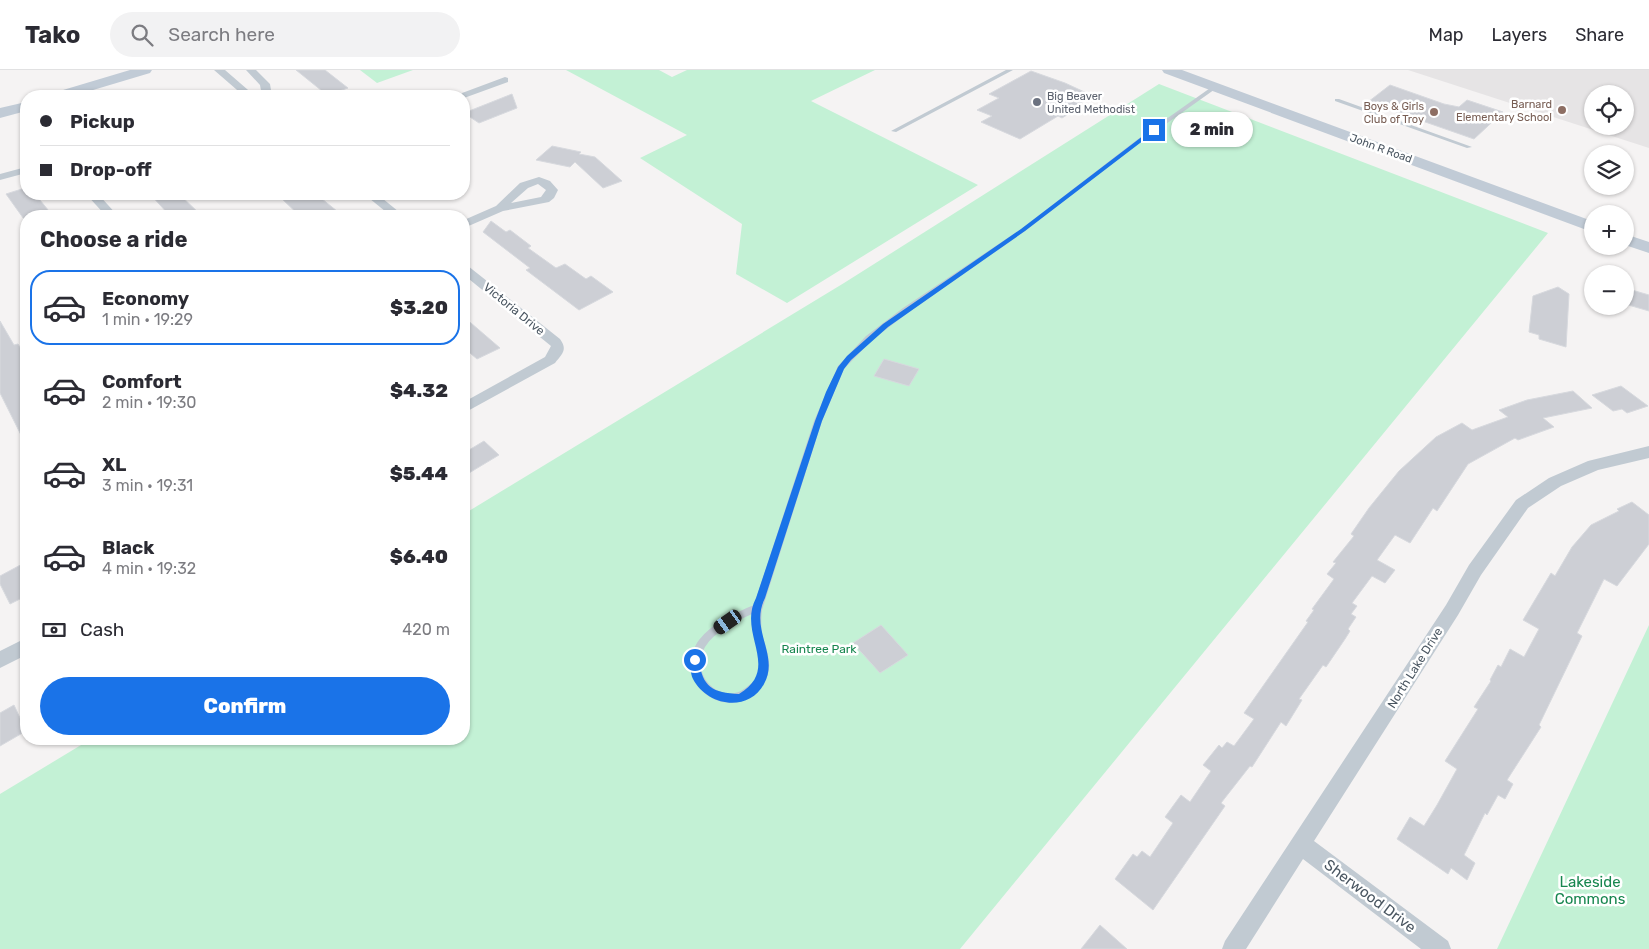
<!DOCTYPE html>
<html lang="en">
<head>
<meta charset="utf-8">
<style>
  :root { --surface:#fff; --page:#f2f2f3; --text:#2b2b33; --muted:#7c7c81; --line:#e1e1e2; --accent:#1a73e8 }
  body { margin:0; font-family:Rubik,sans-serif; background:var(--page); color:var(--text); height:100vh; display:flex; flex-direction:column; font-size:19px; white-space:nowrap }
  * { box-sizing:border-box; margin:0 }
  p { font-size:16px; color:var(--muted) }
  .icon { flex:none; width:28px; height:28px; fill:none; stroke:currentColor; stroke-width:2; stroke-linecap:round; stroke-linejoin:round }
  .map { position:relative; flex:1; overflow:hidden }
  .panel { position:absolute; left:20px; top:140px; width:450px; height:535px; display:flex; flex-direction:column; background:var(--surface); border-radius:20px; box-shadow:0 1px 4px #0004 }
  .panel>* { flex:none }
  .hud { position:absolute; left:20px; top:20px; width:450px; height:110px; border-radius:20px; box-shadow:0 1px 4px #0004; display:grid; align-content:center; height:110px; padding:0 20px; background:var(--surface) }
  .fabs { position:absolute; left:1584px; top:15px; display:grid; gap:10px }
  .fabs a { display:grid; place-items:center; width:50px; height:50px; border-radius:50%; background:var(--surface); box-shadow:0 1px 4px #0004; font-size:25px }
  .end { position:absolute; width:22px; height:22px; margin:-11px; border:6px solid #1a73e8; background:#fff; box-shadow:0 0 0 2px #fff }
  .from { border-radius:50% }
  .bubble { position:absolute; height:35px; border-radius:18px; background:var(--surface); box-shadow:0 1px 4px #0004; font-size:16px; font-weight:800; line-height:35px; text-align:center }
  .car { position:absolute; width:15px; height:30px; margin:-15px -8px; border-radius:6px; box-shadow:0 0 4px 1px #0007; background:linear-gradient(#222 24%,#8ab4d8 0 40%,#222 0 76%,#8ab4d8 0 86%,#222 0) }
  .hud b { display:flex; align-items:center; gap:18px; height:48px; font-size:19px }
  .hud b+b { border-top:1px solid var(--line) }
  .hud i { width:12px; height:12px; background:var(--text) }
  ul { padding:0; list-style:none }
  li { display:flex; align-items:center; gap:15px; height:75px; margin:0 10px 8px; padding:0 10px; border:2px solid transparent; border-radius:20px }
  li div { flex:1 }
  li b { display:block; font-size:19px }
  li em { font-style:normal; font-weight:800 }
  li.selected { border-color:var(--accent) }
  li>.icon { width:45px; height:45px; stroke-width:1.5 }
  h2 { padding:0 20px; font-size:22px; line-height:60px }
  .pay { display:flex; align-items:center; gap:12px; height:55px; padding:0 20px; font-size:19px }
  .pay p { margin-inline-start:auto }
  .button { display:flex; gap:10px; margin-top:auto; padding:10px 20px }
  .button a { flex:1; height:58px; border-radius:30px; background:var(--accent); color:#fff; font-size:20px; font-weight:800; line-height:58px; text-align:center }
  header { display:flex; align-items:center; gap:30px; box-sizing:border-box; height:70px; padding:0 25px; background:var(--surface); border-bottom:1px solid var(--line) }
  header strong { font-size:24px }
  nav { display:flex; gap:28px; margin-inline-start:auto; font-size:18px }
  .search { width:350px; height:45px; background:var(--page); display:flex; align-items:center; gap:12px; box-sizing:border-box; padding:0 18px; border-radius:28px; color:var(--muted); font-size:19px }
  .map>svg:first-child { display:block }
  .education { fill:#e6e4e5; fill-rule:evenodd }
  .green { fill:#c3f1d5 }
  .building { fill:#cdcfd5; stroke:#d7d9de }
  .lines { fill:none; stroke-linecap:round; stroke-linejoin:round }
  .lane { fill:#c1cad2; fill-rule:evenodd }
  .street { fill:#c1cad2; fill-rule:evenodd }
  .secondary { fill:#c1cbd6; fill-rule:evenodd }
  .route { fill:#1a73e8 }
  .worship-dot { fill:#6b7280; stroke:#fff; stroke-width:2 }
  .education-dot { fill:#8d6e63; stroke:#fff; stroke-width:2 }
  .labels { text-anchor:middle; stroke-width:5; stroke-linejoin:round; paint-order:stroke }
  .far-worship-label { font-size:11px; fill:#5b616d; stroke:#fff; text-anchor:start }
  .far-education-label { font-size:11px; fill:#785e54; stroke:#fff; text-anchor:end }
  .far-street-label { font-size:11px; fill:#4a5661; stroke:#fff }
  .street-label { font-size:12px; fill:#4a5661; stroke:#fff }
  .park-label { font-size:12px; fill:#17864f; stroke:#fff }
  .near-park-label { font-size:15px; fill:#17864f; stroke:#fff }
  .near-street-label { font-size:15px; fill:#4a5661; stroke:#fff }
</style>
</head>
<body>
<header>
<strong>Tako</strong>
<div class="search"><svg class="icon" aria-label="search" viewBox="0 0 24 24"><circle cx="10" cy="10" r="6"/><path d="M15 15l6 6"/></svg>Search here</div>
<nav><a>Map</a><a>Layers</a><a>Share</a></nav>
</header>
<div class="map">
<svg width="1649" height="879" viewBox="0 0 1649 879">
  <rect width="100%" height="100%" fill="#f5f3f3"/>
  <!-- education -->
  <path class="education" d="M1408,0h241v78zM1592,24h33v32h-33z"/>
  <!-- green -->
  <path class="green" d="M360,0h53l-36,13z
    M566,0h93l13,7 15,-7h188l-64,31 167,84 -191,118 -51,-29 6,-50 -102,-66 47,-23z
    M1159,14l389,149 -588,716h-960v-155l91,-55h373v-225l380,-231z
    M1649,555v324h-152z"/>
  <!-- building -->
  <path class="building" d="M296,0h29l23,18 -21,7z
    M1031,1l34,12 28,13 -16,9 3,2 -18,11 -4,-2 -38,23 -39,-17 11,-6 -15,-6 22,-12 -10,-4z
    M1390,15l54,19 15,3 8,-7 36,12 -29,27 -106,-37z
    M512,24l5,14 -38,15 -15,-10z
    M552,76l29,6 -2,2 16,3 27,24 -19,7 -28,-26 -5,5 -34,-7z
    M24,109l2,3v12h9l18,22h-27v6l-20,-28 19,-6z
    M150,124h29l23,22h-32z
    M296,124h20l27,22h-43l-18,-17z
    M491,151l15,11 4,-2 21,16 -3,2 28,20 9,-4 21,15 5,-3 22,16 -34,18 -53,-40 4,-2 -47,-36z
    M1558,217l11,7 -3,53 -27,-8v-4l-10,-3 4,-36z
    M1625,218l24,7v16l-24,-7z
    M464,247l36,31 -23,11 -13,-11z
    M0,251l14,24 4,-1 8,13v88l-26,-52z
    M884,289l35,10 -10,17 -35,-10z
    M1621,316l27,20 -21,7 -5,-4 -9,2 -21,-16z
    M1573,321l19,17 -49,10 11,9 -36,13 -3,-2 -47,26 -27,41 -4,6 -4,-3 -23,35 -15,-8 -18,25 18,10 -10,13 -13,-7 -20,27 5,3 -6,8 5,3 -8,12 2,2 -5,8 -19,28 -3,-2 -24,34 3,1 -16,26 -5,-4 -29,45 -2,-1 -29,37 4,3 -72,104 -38,-31 18,-25 4,3 5,-6 8,6 23,-34 -8,-6 16,-22 9,7 21,-31 -8,-6 16,-20 3,3 5,-6 7,4 20,-27 -10,-6 64,-91 -2,-1 8,-11 -2,-1 22,-30 -7,-5 9,-11 -3,-1 21,-26 -3,-2 18,-26 30,-37 37,-34 26,-14 10,7 36,-13 -9,-7 28,-10z
    M484,371l15,14 -35,21v-23z
    M1632,432l17,13v29l-32,42 -13,-7 -27,54 5,3 -43,89 2,2 -34,53 6,4 -8,15 -7,-4 -11,20 -2,-2 -21,42 11,8 -8,17 -16,-12 -3,6 -51,-35 13,-22 14,9 13,-21 20,-36 -12,-8 33,-52 -4,-2 17,-26 -1,-1 8,-15 3,2 9,-18 14,8 15,-28 -16,-9 28,-47 4,3 17,-29 19,-22 28,-14 -2,-2z
    M26,492v34l-16,8 -10,-20v-8z
    M881,555l27,30 -28,18 -27,-30z
    M14,635l12,26 -26,15v-33z
    M1100,855l27,24h-46z"/>
  <g class="lines">
    <!-- lane -->
    <path class="lane" d="M1006,0h7l-117,62 -5,-1z
      M1213,16l5,1 -76,54 -117,90 -116,81 -37,28 -28,29 -22,52 -60,189c-1,8 -1,15 0,23 3,13 10,28 6,41 -2,8 -7,14 -13,19 -32,29 -85,-12 -56,-53 13,-17 36,-27 55,-35l60,-184 24,-55 28,-30 37,-28 118,-79 117,-90zM752,544c-2,20 12,43 6,61 -2,5 -6,8 -10,11 -24,22 -60,-9 -43,-39 10,-16 30,-25 47,-33z
      M1335,29h4l133,48 -5,1 -132,-47z"/>
    <!-- street -->
    <path class="street" d="M214,0h11l30,26h-11z
      M246,0h10l14,14 2,12h-10l-2,-11z
      M505,7l3,1v4l-44,16 -10,-2z
      M26,97v6l-26,7v-6z
      M539,107l11,4 8,9 -4,8 -5,4 -46,9 -39,17v-8l32,-14 24,-23zM538,114l8,6 -5,7 -30,6 17,-15z
      M86,124h12l20,22h-12z
      M364,124h13l27,22h-13z
      M464,195l4,1 92,73c8,11 2,15 -5,24l-91,50v-11l81,-45 6,-11 -87,-71z
      M1649,376v12l-51,12 -37,16 -33,22 -47,67 -23,40 -144,226 134,100 3,8h-30l-118,-90 -57,90h-24l3,-8 221,-336 23,-40 47,-65 33,-22 39,-17z
      M26,568v17l-26,13v-17z"/>
    <!-- secondary -->
    <path class="secondary" d="M130,0h22l-2,3 -77,23h-22l2,-3z
      M1162,0h20l410,151v11l-428,-159z
      M26,32v9l-26,7v-10z
      M1625,164l24,8v11l-24,-8z"/>
  </g>
  <!-- route -->
  <path class="route" d="M1152,59l5,1 -132,101 -137,96 -37,33 -7,9 -22,52 -57,177c-16,32 15,57 -1,86 -16,29 -57,22 -71,-5 -3,-6 -2,-13 -3,-19l5,-4 4,4c3,27 14,33 40,34 43,-26 -2,-60 17,-96l59,-177 11,-29 12,-25 9,-11 36,-32 138,-95z"/>
  <!-- markers -->
  <circle class="worship-dot" cx="1037" cy="32" r="5"/>
  <g class="education-dot">
    <circle cx="1562" cy="40" r="5"/>
    <circle cx="1434" cy="42" r="5"/>
  </g>
  <g class="labels">
    <!-- far-worship labels -->
    <g class="far-worship-label">
      <text x="1047" y="30">Big Beaver<tspan x="1047" dy="13">United Methodist</tspan></text>
    </g>
    <!-- far-education labels -->
    <g class="far-education-label">
      <text x="1552" y="38">Barnard<tspan x="1552" dy="13">Elementary School</tspan></text>
      <text x="1424" y="40">Boys &amp; Girls<tspan x="1424" dy="13">Club of Troy</tspan></text>
    </g>
    <!-- far-street labels -->
    <g class="far-street-label">
      <text transform="translate(1381 78) rotate(20)" y="4">John R Road</text>
    </g>
    <!-- street labels -->
    <g class="street-label">
      <text transform="translate(514 239) rotate(39)" y="4">Victoria Drive</text>
      <text transform="translate(1415 598) rotate(-58)" y="4">North Lake Drive</text>
    </g>
    <!-- park labels -->
    <g class="park-label">
      <text x="819" y="583">Raintree Park</text>
    </g>
    <!-- near-park labels -->
    <g class="near-park-label">
      <text x="1590" y="817">Lakeside<tspan x="1590" dy="17">Commons</tspan></text>
    </g>
    <!-- near-street labels -->
    <g class="near-street-label">
      <text transform="translate(1370 826) rotate(37)" y="5">Sherwood Drive</text>
    </g>
  </g>
</svg>
<div class="fabs">
<a><svg class="icon" aria-label="locate" viewBox="0 0 24 24"><circle cx="12" cy="12" r="6"/><path d="M12 2v4M12 18v4M2 12h4M18 12h4"/></svg></a>
<a><svg class="icon" aria-label="layers" viewBox="0 0 24 24"><path d="M12 4l9 5-9 5-9-5zM3 14l9 5 9-5"/></svg></a>
<a>+</a>
<a>−</a>
</div>
<i class="end from" style="left:695px;top:590px"></i>
<i class="end" style="left:1154px;top:60px"></i>
<div class="bubble" style="left:1171px;top:42px;width:82px">2 min</div>
<i class="car" style="left:728px;top:552px;rotate:235deg"></i>
<div class="hud">
<b><i class="from"></i>Pickup</b>
<b><i></i>Drop-off</b>
</div>
<section class="panel">
<h2>Choose a ride</h2>
<ul>
<li class="selected"><svg class="icon" aria-label="car" viewBox="0 0 24 24"><path d="M5 17H2v-5l4-1 3-4h7l3 4 3 1v5h-3M9 17h6M6 11h13"/><circle cx="7" cy="17" r="2"/><circle cx="17" cy="17" r="2"/></svg><div><b>Economy</b><p>1 min · 19:29</p></div><em>$3.20</em></li>
<li><svg class="icon" aria-label="car" viewBox="0 0 24 24"><path d="M5 17H2v-5l4-1 3-4h7l3 4 3 1v5h-3M9 17h6M6 11h13"/><circle cx="7" cy="17" r="2"/><circle cx="17" cy="17" r="2"/></svg><div><b>Comfort</b><p>2 min · 19:30</p></div><em>$4.32</em></li>
<li><svg class="icon" aria-label="car" viewBox="0 0 24 24"><path d="M5 17H2v-5l4-1 3-4h7l3 4 3 1v5h-3M9 17h6M6 11h13"/><circle cx="7" cy="17" r="2"/><circle cx="17" cy="17" r="2"/></svg><div><b>XL</b><p>3 min · 19:31</p></div><em>$5.44</em></li>
<li><svg class="icon" aria-label="car" viewBox="0 0 24 24"><path d="M5 17H2v-5l4-1 3-4h7l3 4 3 1v5h-3M9 17h6M6 11h13"/><circle cx="7" cy="17" r="2"/><circle cx="17" cy="17" r="2"/></svg><div><b>Black</b><p>4 min · 19:32</p></div><em>$6.40</em></li>
</ul>
<div class="pay"><svg class="icon" aria-label="cash" viewBox="0 0 24 24"><path d="M3 7h18v10H3z"/><circle cx="12" cy="12" r="2"/></svg>Cash<p>420 m</p></div>
<div class="button"><a>Confirm</a></div>
</section>
</div>
</body>
</html>
